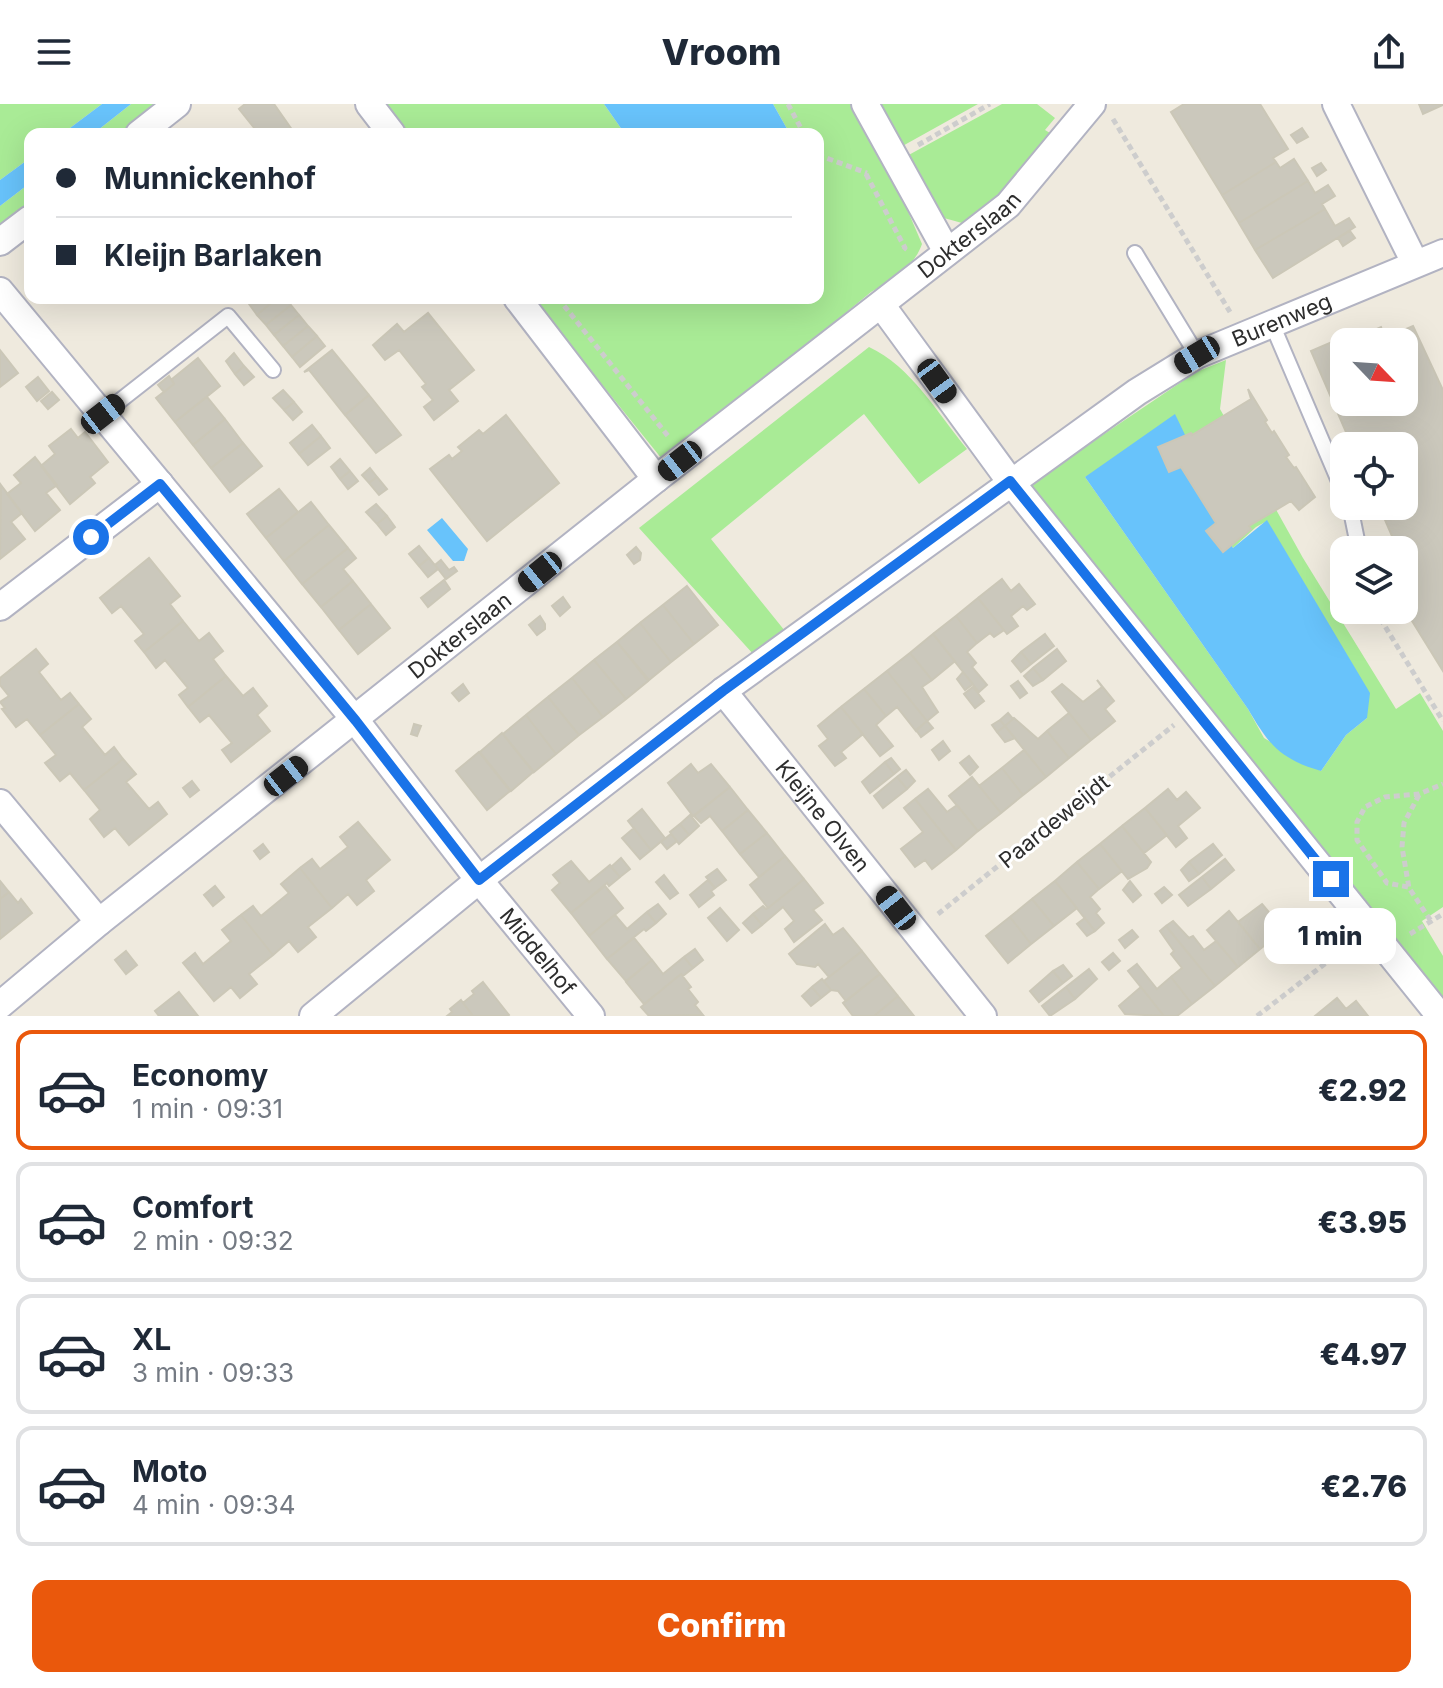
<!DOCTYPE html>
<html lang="en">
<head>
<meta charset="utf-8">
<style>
  :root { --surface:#fff; --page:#f2f2f3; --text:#1f2937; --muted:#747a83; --line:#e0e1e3; --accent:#ea580c }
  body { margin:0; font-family:Inter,sans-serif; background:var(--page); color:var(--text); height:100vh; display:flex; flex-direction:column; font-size:30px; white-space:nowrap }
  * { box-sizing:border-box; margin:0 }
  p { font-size:26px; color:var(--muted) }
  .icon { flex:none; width:44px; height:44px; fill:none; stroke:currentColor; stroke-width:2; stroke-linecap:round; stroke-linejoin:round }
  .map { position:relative; height:912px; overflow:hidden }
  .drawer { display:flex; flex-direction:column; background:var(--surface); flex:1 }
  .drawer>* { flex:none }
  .banner { position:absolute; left:24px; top:24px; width:800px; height:176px; border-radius:16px; box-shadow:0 8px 32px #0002; display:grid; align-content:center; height:176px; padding:0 32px; background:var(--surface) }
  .needle { width:52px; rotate:115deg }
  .controls { position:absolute; left:1330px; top:224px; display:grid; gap:16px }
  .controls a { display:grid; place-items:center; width:88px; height:88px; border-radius:16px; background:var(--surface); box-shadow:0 8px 32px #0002; font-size:40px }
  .end { position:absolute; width:36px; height:36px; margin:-18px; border:10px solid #1a73e8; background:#fff; box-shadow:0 0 0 4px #fff }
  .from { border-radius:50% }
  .bubble { position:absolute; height:56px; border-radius:16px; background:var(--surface); box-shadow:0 8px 32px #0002; font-size:26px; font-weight:800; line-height:56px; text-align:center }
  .car { position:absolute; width:24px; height:48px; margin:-24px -12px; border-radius:10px; box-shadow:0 0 6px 2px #0007; background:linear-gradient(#222 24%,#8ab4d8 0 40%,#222 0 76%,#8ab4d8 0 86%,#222 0) }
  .banner b { display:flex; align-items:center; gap:28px; height:76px; font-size:30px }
  .banner b+b { border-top:2px solid var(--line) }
  .banner i { width:20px; height:20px; background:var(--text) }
  ul { padding:14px 0 0; list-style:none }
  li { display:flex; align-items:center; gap:24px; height:120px; margin:0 16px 12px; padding:0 16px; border:4px solid var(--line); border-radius:16px }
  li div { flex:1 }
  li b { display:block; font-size:30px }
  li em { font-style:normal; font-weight:800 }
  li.current { border-color:var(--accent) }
  li>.icon { width:72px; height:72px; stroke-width:1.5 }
  .action { display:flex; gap:16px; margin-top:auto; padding:16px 32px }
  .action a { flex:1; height:92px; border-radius:16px; background:var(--accent); color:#fff; font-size:32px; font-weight:800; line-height:92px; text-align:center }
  header { display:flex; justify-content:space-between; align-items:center; height:104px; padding:0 32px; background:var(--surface); font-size:36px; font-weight:800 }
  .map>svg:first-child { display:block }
  .green { fill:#a9eb96; fill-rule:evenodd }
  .water { fill:#68c3fb }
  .building { fill:#cbc8bc; stroke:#cbc7b7; stroke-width:2; fill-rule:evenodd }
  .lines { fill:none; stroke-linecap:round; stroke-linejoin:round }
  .lane-casing { stroke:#b2b3c2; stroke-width:18 }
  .street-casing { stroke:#b2b3c2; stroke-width:30 }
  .path { stroke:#cdcdcd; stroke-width:5; stroke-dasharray:6 4; stroke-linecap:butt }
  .lane { stroke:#fff; stroke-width:14 }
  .street { stroke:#fff; stroke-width:26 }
  .route { stroke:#1a73e8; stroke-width:10 }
  .labels { text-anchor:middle; stroke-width:6; stroke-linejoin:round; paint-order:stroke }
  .street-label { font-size:22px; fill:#2d2d2d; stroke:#fff }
</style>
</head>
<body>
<header><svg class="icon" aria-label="menu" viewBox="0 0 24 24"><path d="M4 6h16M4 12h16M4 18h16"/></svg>Vroom<svg class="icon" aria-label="share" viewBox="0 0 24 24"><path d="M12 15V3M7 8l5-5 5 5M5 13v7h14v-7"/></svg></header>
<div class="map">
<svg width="1443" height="912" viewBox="0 0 1443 912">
  <rect width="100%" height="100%" fill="#efeade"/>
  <!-- green -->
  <path class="green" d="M0,0h102l-40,30h-32v24l-30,22z
    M131,0h27l-38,30h-27z
    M376,0h228l21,30h-225z
    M773,0h77l45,77 27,63c-9,25 -29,35 -51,48l-187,154 -22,13 -130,-161h286v-71l3,-4 1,-29 -4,-8v-52h-28z
    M876,0h102l-79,44z
    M1002,0h35l18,14 -10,12 5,3c-26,33 -50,71 -88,90l-18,-5 -39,-61z
    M30,79v23l-30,24v-24z
    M869,243c42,19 69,67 98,102l-48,35 -55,-70 -153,125 74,92 -31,24 -115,-127z
    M1226,256l-6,49 83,149 93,151 24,-16 23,38v176l-21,14 21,35v51l-224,-289 -192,-232 169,-114zM1173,345l60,99 23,-21 11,-6 100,197 -21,17 -25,36 -57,-33 -16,-29 -163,-232z"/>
  <!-- water -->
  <path class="water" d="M102,0h29l-38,30h-31z
    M604,0h169l17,30h-165z
    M30,54v25l-30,23v-26z
    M1175,310l13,27 -15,8 60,99 34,-28 103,173 -3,25 -21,17 -25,36c-41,-12 -52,-26 -73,-62l-163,-232z
    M442,414l26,31 -4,12h-11l-26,-31z"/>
  <!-- building -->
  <path class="building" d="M245,0h29l21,30h-36l-20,-25z
    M1184,0h76l28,45 -15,9 3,4 -54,33 -51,-83z
    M1419,0h24v1l-20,9z
    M1302,24l6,9 -11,6 -6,-8z
    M1294,55l14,22 -69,42 -17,-28 54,-33 4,6z
    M1321,59l5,7 -9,6 -5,-8z
    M1308,77l7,12 13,-8 7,11 -13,8 3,5 -70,41 -16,-27z
    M1325,105l10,17 14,-8 6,9 -82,51 -18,-28z
    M1350,127l5,7 -12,8 -5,-8z
    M256,194h21l-20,17 -8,-11z
    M277,194h8l6,7 -25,20 -9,-10z
    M291,201l8,10 -25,20 -8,-10z
    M428,209l46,57 -25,20 9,11 -24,19 -10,-13 9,-7 -11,-13 4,-3 -27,-34 -14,10 -12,-15 24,-21 7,8z
    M299,211l9,11 -25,20 -9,-11z
    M308,222l9,10 -25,21 -9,-11z
    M1413,222l30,64v281l-39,-63v-58h-6l-19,-44h25v-60h-52l-41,-95 44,-19 2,6 24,-11 4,11zM1344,238h60v60h-60z
    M317,232l8,10 -25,21 -8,-10z
    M0,246l18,23 -18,14z
    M332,246l37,45 -24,20 -36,-45 -5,2z
    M234,249l10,13 -9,8 -9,-13z
    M198,254l22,28 -45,36 -19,-24 18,-14 -2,-5z
    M244,262l10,11 -10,8 -9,-11z
    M169,272l5,8 -10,8 -6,-7z
    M38,273l11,14 -12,10 -11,-14z
    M1248,285l19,31 -2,2 7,11 2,-2 15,24 -3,2 8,11 2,-1 19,30 -16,13 -8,-9 -42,25 2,3 -28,23 -17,-21 10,-8 -35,-56 -12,5 -11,-25 33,-14 1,2 59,-36z
    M283,286l11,12 -10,8 -11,-12z
    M52,288l7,8 -11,9 -7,-8z
    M369,291l32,40 -25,18 -31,-38z
    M207,293l18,22 -32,26 -18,-23z
    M294,298l8,10 -9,8 -9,-10z
    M506,311l53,68 -72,58 -57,-72 19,-14 3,4 10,-8 -4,-4 21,-17 4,4z
    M225,315l18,24 -32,25 -18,-23z
    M312,321l9,11 -22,18 -9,-11z
    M71,325l7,9 7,-6 23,30 -18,15 5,6 -25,21 -29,-38 14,-12 -6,-8z
    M321,332l9,12 -22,17 -9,-11z
    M243,339l19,23 -32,26 -19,-24z
    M35,353l22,28 -11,8 14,17 -25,21 -28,-37 14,-11 -7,-8z
    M340,355l10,12 -10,8 -9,-12z
    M370,364l7,9 -8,6 -7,-8z
    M350,367l8,10 -10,8 -8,-10z
    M377,373l10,12 -8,6 -10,-12z
    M1,381l21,28 -11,9 14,17 -25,20z
    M279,385l19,23 -32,26 -19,-24z
    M311,398l18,23 -45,36 -18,-23z
    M376,400l11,12 -10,8 -11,-12z
    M387,412l8,11 -9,8 -9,-11z
    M329,421l19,23 -46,36 -18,-23z
    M419,442l10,12 -10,8 -10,-12z
    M636,443l5,6 -1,7 -6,4 -7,-9z
    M348,444l8,10 -13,11 10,12 -32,26 -19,-23z
    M149,454l31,38 -10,8 13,17 -39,31 -9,-11 9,-7 -23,-28 -9,7 -12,-15z
    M429,454l9,11 -10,8 -9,-11z
    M441,456l8,10 5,-3 3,4 -11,8 -11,-14z
    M1002,475l9,12 8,-7 16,20 -8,6 -4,-4 -12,10 7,10 -11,8 -29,-36z
    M444,476l6,9 -22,18 -7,-9z
    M353,477l18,23 -32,26 -18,-23z
    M687,482l31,39 -24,19 -31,-39z
    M563,493l7,10 -10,9 -8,-10z
    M978,494l26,32 -10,7 -4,-4 -13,10 -21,-27z
    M371,500l19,24 -32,26 -19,-24z
    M663,501l31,39 -23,18 -31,-39z
    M540,512l5,8v5l-8,6 -8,-10z
    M956,512l21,27 -10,9 9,11 -4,4 15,18 -8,7 -46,-58z
    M183,517l16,20 10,-8 14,18 -10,8 13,17 -38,31 -9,-12 9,-7 -23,-28 -9,8 -12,-16z
    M640,519l31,39 -22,18 -32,-38z
    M933,530l22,27 -23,19 -22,-27z
    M1045,530l9,12 -23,18 -10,-12z
    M617,538l31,39 -22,18 -32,-39z
    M36,545l12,15 -9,8 22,28 9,-7 9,11 -39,31 -13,-16 -11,8 -14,-18 3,-1 -5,-6 9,-6 -9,-11v-7z
    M1057,545l9,12 -23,19 -10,-12z
    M1021,548l10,12 -10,8 -9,-11z
    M910,549l22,27 -10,7 16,25 -11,9 -40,-50z
    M594,556l32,39 -23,18 -31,-39z
    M1033,564l10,12 -10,6 -9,-10z
    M887,567l40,50 -11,10 -19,-24 -11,9 -22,-27z
    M963,568l10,12 -8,6 -8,-11z
    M226,572l17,20 10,-8 14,18 -10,9 13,16 -39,31 -9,-12 10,-7 -23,-28 -9,7 -12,-15z
    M572,574l31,39 -24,18 -31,-38z
    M1097,576l17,21 -9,8 10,12 -24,19 -39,-48 10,-8 21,18 19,-15z
    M1018,577l9,12 -7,5 -9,-12z
    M463,580l6,9 -10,8 -7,-8z
    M973,583l11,14 -9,7 -11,-14z
    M864,585l22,27 -10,9 17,21 -13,10 -39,-49z
    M548,593l31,38 -23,19 -30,-39z
    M79,600l12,15 -9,8 23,28 9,-8 9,12 -39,31 -14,-17 -10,8 -15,-18 11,-8 -16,-20z
    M841,603l22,27 -22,18 5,6 -11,8 -16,-20 9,-7 -10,-13z
    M1008,609l5,6 -8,7 -5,-6z
    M1069,609l22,27 -22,18 -22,-27z
    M526,611l30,39 -22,18 -31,-38z
    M1014,614l24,21 9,-8 22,27 -23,19 -41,-51z
    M1000,616l5,6 -8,6 -5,-7z
    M927,617l6,7 -12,9 -5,-7z
    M414,620l7,2 -4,10 -6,-2z
    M1005,622l10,12 -10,4 -8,-10z
    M502,629l31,39 -22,19 -31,-39z
    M943,637l7,10 -11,9 -7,-10z
    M1024,646l22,27 -23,18 -21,-27z
    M479,648l31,39 -23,19 -31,-39z
    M969,652l9,11 -8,8 -10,-12z
    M891,654l9,11 -6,5 -9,-12z
    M123,655l13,15 -10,8 23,27 9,-7 9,12 -38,31 -14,-17 -11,9 -14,-18 10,-9 -16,-20z
    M885,658l9,12 -24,19 -8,-11z
    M691,660l7,9 13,-9 19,23 -37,29 -25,-33z
    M1002,664l21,27 -22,18 -22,-27z
    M906,666l9,11 -8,8 -10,-12z
    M897,673l10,12 -24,19 -9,-12z
    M972,673l29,36 -23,18 -29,-35z
    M192,677l7,9 -9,7 -7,-9z
    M730,683l18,23 -26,21 -12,-15 -9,7 -7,-7z
    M928,685l19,23 10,-7 21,26 -22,19 -41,-51z
    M1168,685l9,11 9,-8 14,16 -22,18 9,12 -11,9 -31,-39z
    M915,695l41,51 -24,19 -7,-9 -10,7 -14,-18 22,-17 -19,-24z
    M1145,704l22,27 -23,18 -22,-27z
    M642,705l23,29 -14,12 -23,-29z
    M748,706l19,23 -27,21 -18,-23z
    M690,711l9,11 -10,9 -9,-11z
    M358,718l32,38 -24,20 8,11 -17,14 -9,-11 -16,14 -32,-40 12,-9 8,10 28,-22 -8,-10z
    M680,720l9,11 -10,9 -9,-12z
    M1122,722l29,36 -4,6 -19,11 -28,-35z
    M634,724l17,22 -11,9 -18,-21z
    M767,729l18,23 -26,21 -19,-23z
    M671,730l6,7 -10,8 -6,-7z
    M263,740l6,8 -9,7 -6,-8z
    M1100,740l22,27 -23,18 -22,-27z
    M1213,740l9,11 -23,19 -10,-12z
    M785,752l19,23 -36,29 -18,-23z
    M621,754l9,11 -10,8 -9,-10z
    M1225,755l9,11 -23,19 -9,-12z
    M571,757l18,21 21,-17 10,12 -11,9 -2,-3 -36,30 -19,-23 8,-7 -7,-8z
    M1077,758l22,27 -9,8 10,12 -4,4 8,10 -9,8 -40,-50z
    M1189,758l10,12 -10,7 -8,-11z
    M300,764l32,40 -24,19 8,10 -18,15 -9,-11 -16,14 -32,-40 12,-9 8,10 28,-23 -8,-9z
    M717,765l9,11 -11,8 -9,-11z
    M664,771l14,18 -8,6 -14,-17z
    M1202,773l9,12 -23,17 -9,-11z
    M804,775l19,24 -10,7 9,10 -28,22 -9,-13 9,-8 -11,-14 -21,18 -9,-11 10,-8 3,3 2,-1z
    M708,776l7,8 -4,3 3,4 -15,12 -9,-12z
    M0,777l9,11 -9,7z
    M1055,777l22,27 -23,18 -22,-27z
    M1130,777l11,14 -8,7 -10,-12z
    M215,782l9,11 -11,9 -9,-11z
    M605,782l18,22 -34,28 -18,-23z
    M1164,783l8,8 -10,8 -7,-9z
    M9,788l9,11 3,-4 11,14 -32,26v-40z
    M1032,795l22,27 -23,18 -21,-27z
    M658,800l8,10 -10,9 -9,-11z
    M1262,800l22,26 -24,19 -22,-27z
    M720,804l19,22 -12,11 -19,-23z
    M1229,807l31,38 -22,18 -31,-37z
    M647,808l9,11 -10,8 -2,-2 -37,30 -18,-23 26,-21 12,14z
    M753,810l9,11 -10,8 -9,-10z
    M241,811l32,40 -24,19 8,10 -17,14 -9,-11 -17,14 -31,-38 12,-10 8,11 28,-23 -9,-11z
    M1010,813l21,27 -23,19 -22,-27z
    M1085,814l10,13 -8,5 -10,-12z
    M1173,817l16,17 4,-2 11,14 12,-9 22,26 -23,19 -49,-60z
    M825,820l8,11 10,-7 19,23 -33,26 -11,-13 -3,3 -18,-3 -8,-10z
    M1166,822l49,60 -23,18 -21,-27 11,-9 -11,-14 3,-3 -14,-20z
    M1132,826l6,7 -13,11 -6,-8z
    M634,834l18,22 -26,21 -19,-22z
    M695,845l8,11 -10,8 -9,-11z
    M126,847l11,14 -11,9 -11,-14z
    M862,847l18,23 -34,27 -8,-10 -7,-1 -7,-9z
    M1113,849l7,8 -11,9 -7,-8z
    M684,853l9,11 -10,8 -2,-2 -37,30 -18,-22 26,-22 11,14z
    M1137,860l20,25 14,-12 21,27 -15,12h-13l-36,-45z
    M1063,861l9,11 -9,7 -10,-12z
    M1089,865l8,10 -22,20 -9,-12z
    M1053,867l10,12 -24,19 -9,-11z
    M681,870l10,13 -3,2 10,13 -3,3 8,10 -54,1 -8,-9z
    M880,870l18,22 -24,20h-21l-10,-13z
    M822,875l9,11 -10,8 -9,-11z
    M483,878l26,33 -1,1h-35l-10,-13 11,-9 -2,-3z
    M812,883l9,11 -10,8 -9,-10z
    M1066,883l9,12 -25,17 -8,-10z
    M1141,883l23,29 -39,-2 -6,-8z
    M179,888l19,24h-39l-4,-5z
    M898,892l16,20h-40z
    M1337,894l9,11 10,-8 12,15h-53z
    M461,896l12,16h-26l5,-4 -2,-3z"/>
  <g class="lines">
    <!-- lane casing -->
    <g class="lane-casing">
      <path id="lane" d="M1135,149l62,102
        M1272,220l72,169
        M103,310l125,-98 45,54
        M1350,402l9,44"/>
    </g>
    <!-- street casing -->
    <g class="street-casing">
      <g id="street">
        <path d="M369,0l23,30"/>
        <path d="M865,0l82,148"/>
        <path d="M1336,0l79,159"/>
        <path d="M139,30l38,-30"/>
        <path d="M0,138l30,-23"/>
        <path id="s1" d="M0,187l356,430 123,159 112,136"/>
        <path d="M517,194l139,181"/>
        <path d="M882,202l128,175 430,535"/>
        <path d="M0,503l160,-123"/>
        <path id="s2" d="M723,587l260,325"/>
        <path d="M0,699l99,119"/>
        <path id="s3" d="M0,901l99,-83 557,-443 352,-274 84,-101"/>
        <path id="s4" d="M313,912l166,-136 244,-189 414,-299 60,-37 246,-102"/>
      </g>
    </g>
    <!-- path -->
    <path class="path" d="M788,0l16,30
      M1113,15l117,193
      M918,41l72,-41
      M818,51l49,18
      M866,70l39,74 -2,2
      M558,194l110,138
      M1375,506l68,111
      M1419,691l-15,28 -2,24 7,41 22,33
      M1408,783l-21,-4 -30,-43v-18l8,-15 20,-10 34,-3 24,-10
      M938,810l236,-189
      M1410,830l33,-20
      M1257,912l91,-70"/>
    <!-- lane -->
    <use href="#lane" class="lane"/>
    <!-- street -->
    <use href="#street" class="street"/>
  </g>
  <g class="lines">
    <!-- route -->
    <path class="route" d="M91,433l69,-53 196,237 123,159 244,-189 287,-210 321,398"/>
  </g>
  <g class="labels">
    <!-- street labels -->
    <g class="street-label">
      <text dy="8" stroke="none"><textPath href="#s3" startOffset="1238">Dokterslaan</textPath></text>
      <text dy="8" stroke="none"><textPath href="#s4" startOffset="1196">Burenweg</textPath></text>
      <text dy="8" stroke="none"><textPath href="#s3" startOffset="590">Dokterslaan</textPath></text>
      <text dy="8" stroke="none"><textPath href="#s2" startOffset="160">Kleijne Olven</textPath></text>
      <text transform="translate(1054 717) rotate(-39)" y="8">Paardeweijdt</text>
      <text dy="8" stroke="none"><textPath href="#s1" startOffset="852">Middelhof</textPath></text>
    </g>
  </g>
</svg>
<div class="controls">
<a><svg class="needle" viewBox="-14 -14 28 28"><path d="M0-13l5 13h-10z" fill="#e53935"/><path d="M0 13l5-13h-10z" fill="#747a83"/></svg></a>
<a><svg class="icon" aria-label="locate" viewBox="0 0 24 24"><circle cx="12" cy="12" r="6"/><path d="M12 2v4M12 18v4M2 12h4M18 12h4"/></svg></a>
<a><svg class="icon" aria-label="layers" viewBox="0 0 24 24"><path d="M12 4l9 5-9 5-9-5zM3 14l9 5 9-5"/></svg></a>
</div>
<i class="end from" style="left:91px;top:433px"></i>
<i class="end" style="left:1331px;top:775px"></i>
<div class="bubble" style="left:1264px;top:804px;width:132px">1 min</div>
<i class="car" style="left:1197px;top:251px;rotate:239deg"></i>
<i class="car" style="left:937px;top:277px;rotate:144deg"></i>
<i class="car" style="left:103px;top:310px;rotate:52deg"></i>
<i class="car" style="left:680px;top:357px;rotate:232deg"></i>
<i class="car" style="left:540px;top:468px;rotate:231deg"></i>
<i class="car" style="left:286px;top:672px;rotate:52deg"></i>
<i class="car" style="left:896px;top:804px;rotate:322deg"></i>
<div class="banner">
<b><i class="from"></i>Munnickenhof</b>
<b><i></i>Kleijn Barlaken</b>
</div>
</div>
<section class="drawer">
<ul>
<li class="current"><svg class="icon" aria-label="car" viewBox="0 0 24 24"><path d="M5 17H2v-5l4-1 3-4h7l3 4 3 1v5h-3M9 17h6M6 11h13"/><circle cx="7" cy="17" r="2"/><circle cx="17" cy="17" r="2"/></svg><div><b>Economy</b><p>1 min · 09:31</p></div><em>€2.92</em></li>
<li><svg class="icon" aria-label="car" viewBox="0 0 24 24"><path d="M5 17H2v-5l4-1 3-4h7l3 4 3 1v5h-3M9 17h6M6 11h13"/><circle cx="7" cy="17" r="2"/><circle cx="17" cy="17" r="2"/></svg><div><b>Comfort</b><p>2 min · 09:32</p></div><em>€3.95</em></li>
<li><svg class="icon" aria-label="car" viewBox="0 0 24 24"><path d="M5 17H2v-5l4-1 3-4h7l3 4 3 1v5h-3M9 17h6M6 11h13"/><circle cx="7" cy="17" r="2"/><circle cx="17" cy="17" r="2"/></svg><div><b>XL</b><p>3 min · 09:33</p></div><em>€4.97</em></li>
<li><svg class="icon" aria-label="car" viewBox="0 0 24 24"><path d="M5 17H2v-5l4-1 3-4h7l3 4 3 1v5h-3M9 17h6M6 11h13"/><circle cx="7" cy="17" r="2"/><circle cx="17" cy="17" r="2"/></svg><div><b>Moto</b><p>4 min · 09:34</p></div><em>€2.76</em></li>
</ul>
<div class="action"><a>Confirm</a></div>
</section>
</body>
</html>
